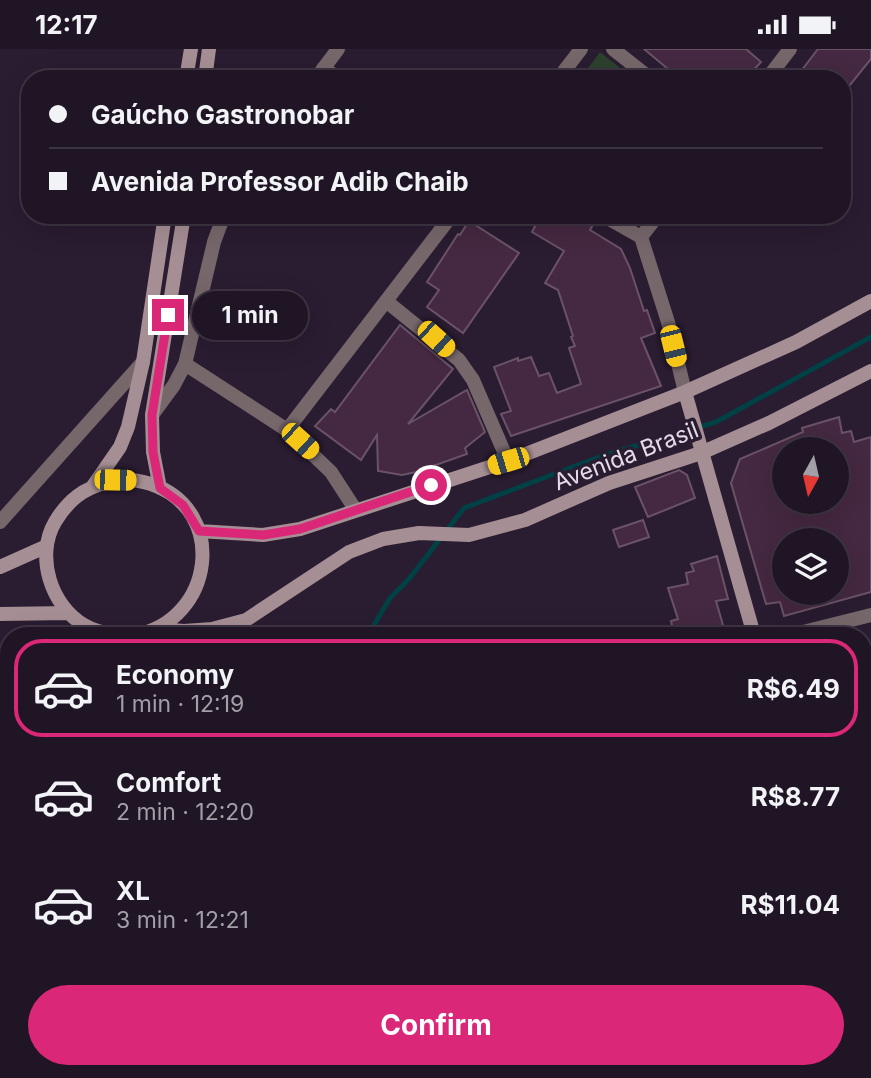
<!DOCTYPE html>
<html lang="en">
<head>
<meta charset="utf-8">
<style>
  :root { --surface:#201525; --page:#281e2d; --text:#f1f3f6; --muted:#a29fa7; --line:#3d3442; --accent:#db2777 }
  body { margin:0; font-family:Inter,sans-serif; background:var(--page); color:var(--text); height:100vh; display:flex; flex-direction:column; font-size:26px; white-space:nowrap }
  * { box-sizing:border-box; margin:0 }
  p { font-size:23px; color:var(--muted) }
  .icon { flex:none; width:38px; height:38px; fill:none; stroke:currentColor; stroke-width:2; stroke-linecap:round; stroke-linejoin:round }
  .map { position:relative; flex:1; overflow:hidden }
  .panel { position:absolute; left:0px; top:578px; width:872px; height:452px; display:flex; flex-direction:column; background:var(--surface); border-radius:28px 28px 0 0; box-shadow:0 7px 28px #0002,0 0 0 2px var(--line) }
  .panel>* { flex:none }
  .banner { position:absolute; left:21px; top:21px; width:830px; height:154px; border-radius:28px; box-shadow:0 7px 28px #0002,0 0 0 2px var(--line); display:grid; align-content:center; height:154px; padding:0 28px; background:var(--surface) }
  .needle { width:46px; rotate:188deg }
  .controls { position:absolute; left:772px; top:388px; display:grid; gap:14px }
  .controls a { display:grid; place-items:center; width:77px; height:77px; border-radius:50%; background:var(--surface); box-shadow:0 7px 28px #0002,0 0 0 2px var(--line); font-size:35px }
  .end { position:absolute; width:32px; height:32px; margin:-16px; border:9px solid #db2777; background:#fff; box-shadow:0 0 0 4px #fff }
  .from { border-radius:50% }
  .bubble { position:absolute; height:49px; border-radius:24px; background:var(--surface); box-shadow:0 7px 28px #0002,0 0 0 2px var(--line); font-size:23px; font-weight:700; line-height:49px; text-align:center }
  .car { position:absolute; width:21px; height:42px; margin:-21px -10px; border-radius:9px; box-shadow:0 0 5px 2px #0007; background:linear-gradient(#f5c518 24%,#345 0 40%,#f5c518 0 76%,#345 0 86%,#f5c518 0) }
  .banner b { display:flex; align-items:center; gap:24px; height:66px; font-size:26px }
  .banner b+b { border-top:2px solid var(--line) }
  .banner i { width:18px; height:18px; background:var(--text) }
  ul { padding:12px 0 0; list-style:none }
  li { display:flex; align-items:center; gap:21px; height:98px; margin:0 14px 10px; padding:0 14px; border:4px solid transparent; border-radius:28px }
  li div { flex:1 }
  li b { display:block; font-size:26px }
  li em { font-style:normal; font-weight:700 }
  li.active { border-color:var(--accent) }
  li>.icon { width:63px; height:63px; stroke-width:1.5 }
  .primary-button { display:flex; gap:14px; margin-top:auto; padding:14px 28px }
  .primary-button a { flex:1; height:80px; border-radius:42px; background:var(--accent); color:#fff; font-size:28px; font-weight:700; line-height:80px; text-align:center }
  .status { display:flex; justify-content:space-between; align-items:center; height:49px; padding:0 35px; background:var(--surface); direction:ltr }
  .status svg { height:19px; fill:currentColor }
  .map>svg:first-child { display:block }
  .green { fill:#2d402e }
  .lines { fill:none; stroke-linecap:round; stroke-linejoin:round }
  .stream { stroke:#004146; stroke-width:5 }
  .building { fill:#452841; stroke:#6b5367; stroke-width:2; fill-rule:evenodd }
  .service { stroke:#76676b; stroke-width:7 }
  .minor { stroke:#76676b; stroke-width:14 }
  .tertiary { stroke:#76676b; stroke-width:14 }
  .secondary { stroke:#a68f94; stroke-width:14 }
  .route { stroke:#db2777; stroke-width:9 }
  .labels { text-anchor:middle; stroke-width:7; stroke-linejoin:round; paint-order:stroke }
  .street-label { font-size:23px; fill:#e5dcea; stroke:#2a1c31 }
</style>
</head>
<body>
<div class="status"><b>12:17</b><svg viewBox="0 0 49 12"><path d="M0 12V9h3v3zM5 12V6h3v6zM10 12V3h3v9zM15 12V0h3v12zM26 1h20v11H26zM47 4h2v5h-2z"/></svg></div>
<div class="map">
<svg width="871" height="1029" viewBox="0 0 871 1029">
  <rect width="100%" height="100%" fill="#2a1c31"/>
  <!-- green -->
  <path class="green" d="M600,3l34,27h-54z"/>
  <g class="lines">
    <!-- stream -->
    <path class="stream" d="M368,586l22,-37 19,-19 55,-71 138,-52 114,-34 155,-85
      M0,796h9"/>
  </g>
  <!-- building -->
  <path class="building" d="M644,0h102l15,13 -16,17h-65z
    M818,0h53v10l-29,36v-16h-47z
    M541,166h39l14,8 -4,7 31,19 9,19 14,43 3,-1 8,23 -14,5 20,48 -150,50 -10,-22 10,-3 -17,-44 24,-9v3l13,-4 8,19 10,-3 8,20 24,-9 -12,-36 6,-2 -4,-9 2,-1 -15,-46 -13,-7 19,-32 -32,-19z
    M469,172l50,32 -56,80 -36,-26 12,-17 -12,-8 31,-48 2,1z
    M400,276l53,44 -45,55 59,-34 18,42 -20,16 2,6 -51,18 -14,3 -24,-4 -1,-36 -16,25 -46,-34 16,-17 4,3z
    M839,368l3,16 9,-2 3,11 17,-5v155l-87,24 -4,-14 -14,2 -35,-121 9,-24 63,-27 -1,-4zM784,401h52v52h-52zM784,492h52v52h-52z
    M679,421l8,5 8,23 -47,19 -13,-30z
    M643,471l6,17 -30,10 -6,-17z
    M717,507l11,43 -12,2 9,31 -14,3h-37l-3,-14 7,-2 -10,-31 20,-4 -2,-11 8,-2 -3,-7z"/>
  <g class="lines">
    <!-- service -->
    <path class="service" d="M268,1029l1,-9"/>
    <!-- minor -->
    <path class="minor" d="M613,0l38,30
      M316,30l7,-10
      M386,252l73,59 14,20 35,81
      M185,315l102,66 44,42 24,37
      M152,366l22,-30 11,-21 29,-122 10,-27
      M287,381l165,-215
      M0,473l143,-160
      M791,586l80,-20
      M863,878l8,5
      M304,1020l81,9"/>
    <!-- tertiary -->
    <path class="tertiary" d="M338,0l-15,20 19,10
      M558,30l23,-30
      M767,30l23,-30
      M602,166l39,22
      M641,188l27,85 17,70
      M641,188l17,-22"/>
    <!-- secondary -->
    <path class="secondary" d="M186,30l5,-30
      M205,30l4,-30
      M685,343l69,243
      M93,437l27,-39 8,-20 15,-65 22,-147
      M160,439l-7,-36 -1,-37 32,-200
      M199,482l64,4 37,-6 208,-68 177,-69 111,-50 75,-41
      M0,518l47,-21
      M0,565l69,-1
      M157,580l27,2 28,-2 34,-9 103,-68 34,-13 36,-6 50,2 56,-15 84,-37 92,-30 68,-30 102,-52
      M114,586c-10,-2 -20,-4 -30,-10 -33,-19 -49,-69 -29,-103 13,-22 29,-34 53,-40 14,-4 29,-2 43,2 78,26 63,137 -16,151
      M28,1029l1,-9
      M783,1029l1,-9"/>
  </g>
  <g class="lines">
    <!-- route -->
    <path class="route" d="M168,266l-16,100 1,37 7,36 23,17 16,26 64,4 37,-6 131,-44"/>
  </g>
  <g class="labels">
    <!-- street labels -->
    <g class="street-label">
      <text transform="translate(626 407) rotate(-21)" y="8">Avenida Brasil</text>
    </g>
  </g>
</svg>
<div class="controls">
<a><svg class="needle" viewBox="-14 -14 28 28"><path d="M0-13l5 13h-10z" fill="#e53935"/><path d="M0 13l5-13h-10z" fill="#a29fa7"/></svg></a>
<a><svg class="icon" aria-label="layers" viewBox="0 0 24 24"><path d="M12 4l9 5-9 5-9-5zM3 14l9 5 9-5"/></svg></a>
</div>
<i class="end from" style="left:431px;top:436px"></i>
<i class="end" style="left:168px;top:266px"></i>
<div class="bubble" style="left:192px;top:242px;width:116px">1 min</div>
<i class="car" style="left:436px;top:290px;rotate:132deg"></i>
<i class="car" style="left:673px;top:297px;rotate:166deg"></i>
<i class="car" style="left:300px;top:392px;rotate:132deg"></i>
<i class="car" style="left:508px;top:412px;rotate:253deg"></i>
<i class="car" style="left:115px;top:431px;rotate:91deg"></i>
<div class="banner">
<b><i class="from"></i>Gaúcho Gastronobar</b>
<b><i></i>Avenida Professor Adib Chaib</b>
</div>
<section class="panel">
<ul>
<li class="active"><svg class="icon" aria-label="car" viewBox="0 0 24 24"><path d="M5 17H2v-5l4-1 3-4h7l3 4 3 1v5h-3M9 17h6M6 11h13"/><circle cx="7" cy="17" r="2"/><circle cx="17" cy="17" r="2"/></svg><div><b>Economy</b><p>1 min · 12:19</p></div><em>R$6.49</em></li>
<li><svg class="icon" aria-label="car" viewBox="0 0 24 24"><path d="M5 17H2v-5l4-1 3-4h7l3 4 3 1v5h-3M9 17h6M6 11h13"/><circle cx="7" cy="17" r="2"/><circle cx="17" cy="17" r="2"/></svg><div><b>Comfort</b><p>2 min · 12:20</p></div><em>R$8.77</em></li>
<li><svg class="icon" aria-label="car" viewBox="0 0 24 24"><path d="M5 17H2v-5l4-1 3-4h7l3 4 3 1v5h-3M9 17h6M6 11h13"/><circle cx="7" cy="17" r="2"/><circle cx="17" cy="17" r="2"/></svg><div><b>XL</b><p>3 min · 12:21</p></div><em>R$11.04</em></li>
</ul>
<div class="primary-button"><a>Confirm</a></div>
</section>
</div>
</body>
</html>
